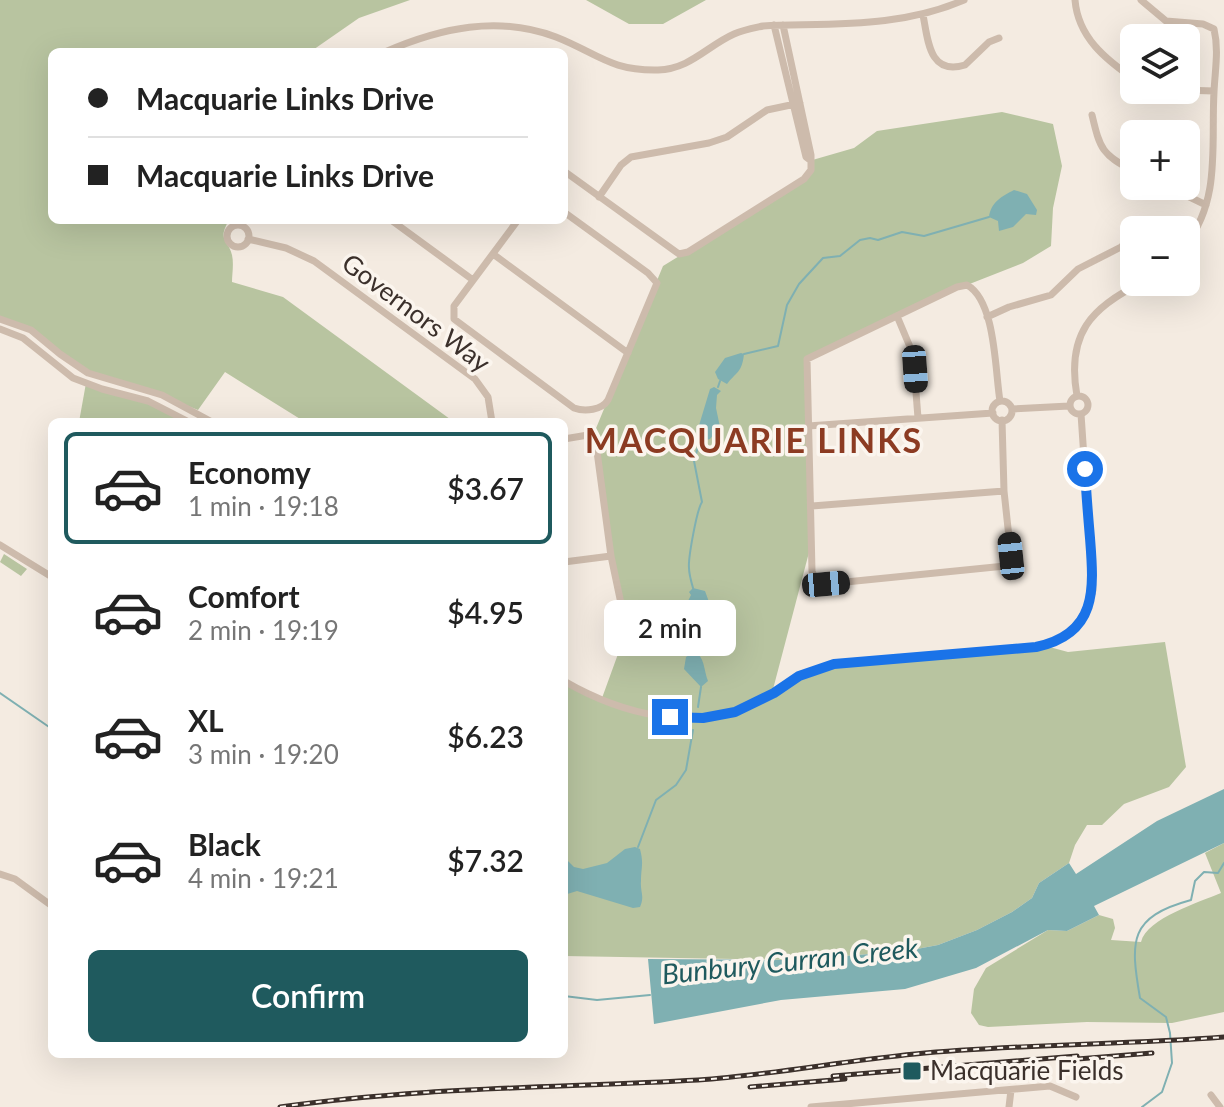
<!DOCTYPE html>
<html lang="en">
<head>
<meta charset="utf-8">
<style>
  :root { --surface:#fff; --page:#f6f6f6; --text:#222; --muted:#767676; --line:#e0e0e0; --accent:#1f5a5e }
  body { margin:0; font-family:Lato,sans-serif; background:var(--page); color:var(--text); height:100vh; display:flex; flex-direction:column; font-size:30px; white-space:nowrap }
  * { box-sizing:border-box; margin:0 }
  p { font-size:26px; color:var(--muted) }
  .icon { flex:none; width:44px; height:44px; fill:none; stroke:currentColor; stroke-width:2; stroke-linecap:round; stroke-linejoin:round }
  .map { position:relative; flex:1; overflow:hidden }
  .details { position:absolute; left:48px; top:418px; width:520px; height:640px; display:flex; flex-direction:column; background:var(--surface); border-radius:12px; box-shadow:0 8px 32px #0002 }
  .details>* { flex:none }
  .guide { position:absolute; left:48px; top:48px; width:520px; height:176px; border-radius:12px; box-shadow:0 8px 32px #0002; display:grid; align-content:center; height:176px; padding:0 40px; background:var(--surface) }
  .fabs { position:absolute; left:1120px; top:24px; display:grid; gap:16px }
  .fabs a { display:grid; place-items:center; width:80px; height:80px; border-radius:12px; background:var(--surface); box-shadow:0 8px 32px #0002; font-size:40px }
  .end { position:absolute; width:36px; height:36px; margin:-18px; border:10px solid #1a73e8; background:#fff; box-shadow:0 0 0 4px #fff }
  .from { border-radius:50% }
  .bubble { position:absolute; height:56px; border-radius:12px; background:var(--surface); box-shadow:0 8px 32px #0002; font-size:26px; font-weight:600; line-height:56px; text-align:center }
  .car { position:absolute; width:24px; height:48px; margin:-24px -12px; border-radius:10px; box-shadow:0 0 6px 2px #0007; background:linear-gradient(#222 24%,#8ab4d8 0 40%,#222 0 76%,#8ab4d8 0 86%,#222 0) }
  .guide b { display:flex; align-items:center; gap:28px; height:76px; font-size:30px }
  .guide b+b { border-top:2px solid var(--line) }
  .guide i { width:20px; height:20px; background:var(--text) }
  ul { padding:14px 0 0; list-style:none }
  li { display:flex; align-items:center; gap:24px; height:112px; margin:0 16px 12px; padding:0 24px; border:4px solid transparent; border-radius:12px }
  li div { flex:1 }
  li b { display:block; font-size:30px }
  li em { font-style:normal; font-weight:600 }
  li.on { border-color:var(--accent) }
  li>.icon { width:72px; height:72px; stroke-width:1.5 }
  .button { display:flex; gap:16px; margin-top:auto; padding:16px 40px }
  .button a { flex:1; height:92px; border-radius:12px; background:var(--accent); color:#fff; font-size:32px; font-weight:600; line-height:92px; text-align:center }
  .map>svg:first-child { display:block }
  .green { fill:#b8c4a0 }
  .water { fill:#7fb0b2 }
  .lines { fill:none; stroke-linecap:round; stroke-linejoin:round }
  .stream { stroke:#7fb0b2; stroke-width:2 }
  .street { stroke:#cdbbac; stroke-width:7 }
  .rail-casing { stroke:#3b302b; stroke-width:5 }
  .rail { stroke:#fbf5ee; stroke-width:2; stroke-dasharray:6; stroke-linecap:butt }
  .route { stroke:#1a73e8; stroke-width:10 }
  .poi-dot { fill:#1f5a5e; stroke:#fbf5ee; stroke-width:3 }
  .labels { text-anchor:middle; stroke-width:7; stroke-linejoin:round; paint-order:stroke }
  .street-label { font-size:26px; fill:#3b302b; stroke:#fbf5ee }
  .poi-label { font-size:26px; fill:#3b302b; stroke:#fbf5ee; text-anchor:start }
  .water-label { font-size:28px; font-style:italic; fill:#1f5a5e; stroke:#fbf5ee }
  .district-label { font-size:34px; font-weight:bold; letter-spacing:2px; fill:#8c3b22; stroke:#fbf5ee }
</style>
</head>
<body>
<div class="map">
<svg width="1224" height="1107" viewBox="0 0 1224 1107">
  <rect width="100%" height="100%" fill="#f4ebe1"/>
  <!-- green -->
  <path class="green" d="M0,0h410l-51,18 -49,34h-258v168h177c-12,21 -1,19 3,35 2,9 0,19 0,27l51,15 171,125h-149l-80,-50 -27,38 -53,-21 -52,-14 -61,-44 -32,-12z
    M586,0h120l-43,24h-34z
    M1002,112l51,12 9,42 -9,42 -2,38 -28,17 -56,22 -161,74 6,182 -40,152 48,-25 222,-23 26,7 97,-10 21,125 -17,20 -45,17 -22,21h-15l-12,20 -6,18 -30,20 -7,15 -20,14 -35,18 -39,15 -32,6 -109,9 -233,-4v-275l38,17 24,-66 -34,-194 71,-172 145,-89 1,-16 45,-13 23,-17z
    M86,383l53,16 51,23h-111z
    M4,554l23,15 -6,7 -21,-14z
    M1224,843v169l-52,11 -85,-1 -99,5 -9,-2 -8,-12 3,-24 12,-21 62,-38 19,1 32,-16 14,4 2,9 -4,12 30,2c6,-24 59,-40 80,-49l-16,-40z"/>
  <!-- water -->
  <path class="water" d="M1014,190l13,4 10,16 -1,5 -10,-1 -13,13 -14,4 -1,-10 -9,-4c2,-15 13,-21 25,-27z
    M741,353l3,1c-2,19 -8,18 -17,30l-9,-5 -3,-7 10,-14z
    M714,387l7,4 -4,4 -1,13 4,19 -10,12 -7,2 -6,-9 13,-43z
    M693,588l12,3 4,11v20l-8,9 -7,-1 -7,-13 3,-5 -4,-7 5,-10 -2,-3z
    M692,653l6,1c7,7 6,17 10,27l-7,6 -17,-18 2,-12z
    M1224,789v54l-130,63 5,9 -32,16 -19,-1 -72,38 -71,21 -124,11 -127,24 -6,-65 149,1 109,-9 32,-6 39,-15 35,-18 20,-14 7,-15 30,-20 7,11 81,-53z
    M635,847l5,2c4,15 1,18 1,32 -1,11 4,15 -1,26l-7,1 -56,-17 -13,4v-38l10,10 9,2 24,-6 18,-14z"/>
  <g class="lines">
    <!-- stream -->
    <path class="stream" d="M744,354l34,-8 9,-41 12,-21 24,-26 17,-2 20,-16 10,-2 8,2 24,-8 22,4 65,-19
      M718,387l2,-6
      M693,588c-2,-7 -4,-14 -4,-20 -1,-10 8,-59 13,-66l-8,-41 6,-21
      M692,653l-6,-14 8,-9
      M0,693l52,36
      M698,707l3,-20
      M638,847l18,-47 20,-15 10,-15 7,-40
      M564,996l33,4 53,-5
      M1142,1107l20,-15 10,-29 -2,-30 -4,-16 -26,-19c-10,-58 -11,-81 51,-98l4,-19 9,-9 14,1 6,-10"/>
    <!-- street -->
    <path class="street" d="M1075,0c3,37 30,59 59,79
      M1141,0l25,21 37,3 11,5c5,21 1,41 0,63 -3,52 7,108 -28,152
      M923,15c5,25 6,61 42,50l24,-23 10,-4
      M774,25l32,132 4,3
      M385,52c55,-24 113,-37 171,-15 41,16 54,34 102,33 32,-1 49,-24 76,-36 9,-4 20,-6 29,-8 69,-3 137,2 201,-26
      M1182,90l32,1
      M1092,115c8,34 10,40 42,56
      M564,171l115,83 9,-2 116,-73 7,-9v-15l-28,-130
      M1167,186l39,19
      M599,197l22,-32 10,-8 78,-14 18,-6 40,-27 33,-7
      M391,220l82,60
      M518,220l-64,86v13l120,89c11,4 28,2 34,-8l49,-117 -9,-10 -84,-61
      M227 236a11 11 0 1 1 22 0a11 11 0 1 1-22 0Z
      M248,239l38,9 28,13 161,118 13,18 4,25
      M493,254l135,99
      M897,316l16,38 5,64
      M987,317l22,-10 42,-12 27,-26 43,-22 13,-11
      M0,319l31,11 29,24 28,19 74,22 50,27
      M0,329l23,9 50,40 29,11 46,12 41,21
      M1070 405a9 9 0 1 1 18 0a9 9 0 1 1-18 0Z
      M1077,396c-11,-62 14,-89 66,-114
      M1000,401c-5,-29 -4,-100 -33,-116l-10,2 -150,72 5,212 3,8 11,5 179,-18 6,-10 -7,-65 -2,-71
      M992 411a10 10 0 1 1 20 0a10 10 0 1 1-20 0Z
      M1012,409l57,-3
      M808,426l185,-13
      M564,439l24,-4 8,9 15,112 16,76 -2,9
      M812,506l192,-15
      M0,545l52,32
      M564,562l47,-6
      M564,681c57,33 132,53 193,21 26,-13 47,-32 77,-38 24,-4 49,-4 73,-6 43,-4 86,-7 129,-11 30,-6 50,-26 57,-57l-12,-176
      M0,874l15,5 37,27
      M1211,1095l9,12
      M811,1107l239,-21 26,11
      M1009,1107l2,-17"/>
    <!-- rail casing -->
    <g class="rail-casing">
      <path id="rail" d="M1065,1060l87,-7
        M833,1076l244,-20
        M750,1087l95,-8
        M280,1107c139,-20 278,-19 418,-27 73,-5 144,-19 217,-26 103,-10 206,-9 309,-17"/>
    </g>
    <!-- rail -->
    <use href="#rail" class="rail"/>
  </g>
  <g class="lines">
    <!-- route -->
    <path class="route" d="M670,717l33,1 32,-6 39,-19 25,-17 35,-12 202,-17c62,-13 58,-58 54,-109 -2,-23 -4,-46 -5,-69"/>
  </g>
  <!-- markers -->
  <rect class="poi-dot" x="902" y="1061" width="20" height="20" rx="4"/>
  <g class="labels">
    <!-- street labels -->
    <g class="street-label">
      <text transform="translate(416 313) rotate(37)" y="9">Governors Way</text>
    </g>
    <!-- poi labels -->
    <g class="poi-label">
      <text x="930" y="1080">Macquarie Fields</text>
    </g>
    <!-- water labels -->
    <g class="water-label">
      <text transform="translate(790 961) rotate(-6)" y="10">Bunbury Curran Creek</text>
    </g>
    <!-- district labels -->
    <g class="district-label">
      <text x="754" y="453">MACQUARIE LINKS</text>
    </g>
  </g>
</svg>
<div class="fabs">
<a><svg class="icon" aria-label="layers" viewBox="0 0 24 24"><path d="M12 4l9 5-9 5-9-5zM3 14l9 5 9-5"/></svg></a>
<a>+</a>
<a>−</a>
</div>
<i class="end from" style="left:1085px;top:469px"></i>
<i class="end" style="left:670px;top:717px"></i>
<div class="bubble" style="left:604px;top:600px;width:132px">2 min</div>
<i class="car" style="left:915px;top:369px;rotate:176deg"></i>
<i class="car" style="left:1011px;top:556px;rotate:354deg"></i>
<i class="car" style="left:826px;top:584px;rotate:85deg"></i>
<div class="guide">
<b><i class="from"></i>Macquarie Links Drive</b>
<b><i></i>Macquarie Links Drive</b>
</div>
<section class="details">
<ul>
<li class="on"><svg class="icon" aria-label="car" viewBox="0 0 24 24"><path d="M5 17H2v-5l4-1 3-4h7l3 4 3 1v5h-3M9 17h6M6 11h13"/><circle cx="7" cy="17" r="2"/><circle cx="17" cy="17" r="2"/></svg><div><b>Economy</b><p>1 min · 19:18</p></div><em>$3.67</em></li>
<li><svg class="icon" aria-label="car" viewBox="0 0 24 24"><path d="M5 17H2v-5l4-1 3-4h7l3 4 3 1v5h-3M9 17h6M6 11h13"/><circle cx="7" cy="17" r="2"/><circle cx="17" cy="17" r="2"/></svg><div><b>Comfort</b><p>2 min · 19:19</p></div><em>$4.95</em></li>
<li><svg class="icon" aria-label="car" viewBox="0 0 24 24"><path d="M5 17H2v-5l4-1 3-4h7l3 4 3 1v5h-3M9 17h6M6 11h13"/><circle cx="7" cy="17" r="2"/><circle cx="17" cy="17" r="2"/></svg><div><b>XL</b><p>3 min · 19:20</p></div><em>$6.23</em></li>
<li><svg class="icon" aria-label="car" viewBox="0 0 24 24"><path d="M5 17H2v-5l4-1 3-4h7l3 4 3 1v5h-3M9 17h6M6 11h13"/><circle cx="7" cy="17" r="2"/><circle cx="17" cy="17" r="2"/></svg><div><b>Black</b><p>4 min · 19:21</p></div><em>$7.32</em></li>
</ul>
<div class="button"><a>Confirm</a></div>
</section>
</div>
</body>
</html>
